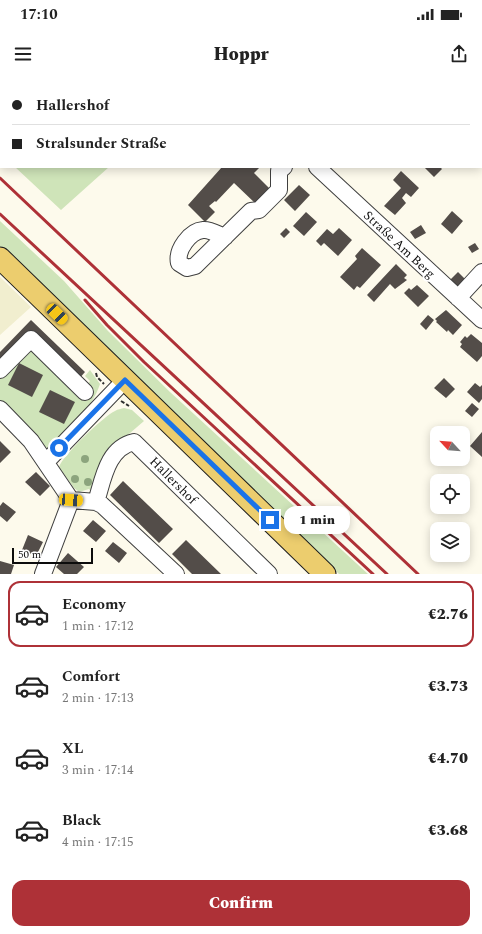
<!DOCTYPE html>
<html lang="en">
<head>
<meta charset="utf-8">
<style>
  :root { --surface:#fff; --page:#f2f2f2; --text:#222; --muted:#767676; --line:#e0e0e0; --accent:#ae3137 }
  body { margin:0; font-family:Spectral,serif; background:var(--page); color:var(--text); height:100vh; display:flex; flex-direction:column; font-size:15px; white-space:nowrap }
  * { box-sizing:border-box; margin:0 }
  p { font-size:13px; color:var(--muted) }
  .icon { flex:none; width:22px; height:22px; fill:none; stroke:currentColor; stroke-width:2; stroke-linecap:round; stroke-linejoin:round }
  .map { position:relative; height:494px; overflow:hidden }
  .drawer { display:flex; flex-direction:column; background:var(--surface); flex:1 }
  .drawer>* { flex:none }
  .banner { position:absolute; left:0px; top:0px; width:482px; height:88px; box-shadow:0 2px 10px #0003; display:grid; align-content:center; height:88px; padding:0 12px; background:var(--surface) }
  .needle { width:26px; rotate:296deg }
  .controls { position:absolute; left:430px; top:346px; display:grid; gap:8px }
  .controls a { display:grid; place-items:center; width:40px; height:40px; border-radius:8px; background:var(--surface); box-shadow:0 2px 10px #0003; font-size:20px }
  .scale { position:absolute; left:12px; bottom:10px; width:81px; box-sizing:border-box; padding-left:4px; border:2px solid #0c0c0c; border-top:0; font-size:11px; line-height:14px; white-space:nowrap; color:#0c0c0c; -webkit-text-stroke:3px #fff; paint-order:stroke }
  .end { position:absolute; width:18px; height:18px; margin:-9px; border:5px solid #1a73e8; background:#fff; box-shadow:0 0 0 2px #fff }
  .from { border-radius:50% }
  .bubble { position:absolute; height:28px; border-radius:12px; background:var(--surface); box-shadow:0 2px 10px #0003; font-size:13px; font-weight:800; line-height:28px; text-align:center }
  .car { position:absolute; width:12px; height:24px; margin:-12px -6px; border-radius:5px; box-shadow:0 0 3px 1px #0007; background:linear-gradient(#f5c518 24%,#345 0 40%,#f5c518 0 76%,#345 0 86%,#f5c518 0) }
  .banner b { display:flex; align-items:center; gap:14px; height:38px; font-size:15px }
  .banner b+b { border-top:1px solid var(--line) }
  .banner i { width:10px; height:10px; background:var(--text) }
  ul { padding:7px 0 0; list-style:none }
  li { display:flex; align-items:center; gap:12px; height:66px; margin:0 8px 6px; padding:0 4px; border:2px solid transparent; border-radius:12px }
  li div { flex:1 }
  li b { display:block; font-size:15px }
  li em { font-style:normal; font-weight:800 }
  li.selected { border-color:var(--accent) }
  li>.icon { width:36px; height:36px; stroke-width:1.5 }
  .primary-button { display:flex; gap:8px; margin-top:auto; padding:8px 12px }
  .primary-button a { flex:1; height:46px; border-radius:12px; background:var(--accent); color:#fff; font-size:16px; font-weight:800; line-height:46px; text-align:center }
  .status { display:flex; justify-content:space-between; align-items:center; height:28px; padding:0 20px; background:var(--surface); direction:ltr }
  .status svg { height:11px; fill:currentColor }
  header { display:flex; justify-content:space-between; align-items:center; height:52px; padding:0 12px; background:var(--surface); font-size:18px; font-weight:800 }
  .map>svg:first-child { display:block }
  .farmland { fill:#f1eecf }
  .green { fill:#cfe4b9 }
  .building { fill:#534d49 }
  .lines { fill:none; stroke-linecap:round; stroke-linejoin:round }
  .minor-casing { stroke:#3f3f3f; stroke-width:18 }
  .major-casing { stroke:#1d1d1d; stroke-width:23 }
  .path { stroke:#2e2e2e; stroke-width:2; stroke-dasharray:4 2; stroke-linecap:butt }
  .minor { stroke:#fff; stroke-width:16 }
  .major { stroke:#eccd6e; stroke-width:21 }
  .rail { stroke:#ae3137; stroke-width:3 }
  .tree { fill:#8ca47d }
  .route { stroke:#1a73e8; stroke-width:5 }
  .labels { text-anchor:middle; stroke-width:4; stroke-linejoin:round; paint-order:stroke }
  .street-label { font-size:13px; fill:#0c0c0c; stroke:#fff }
</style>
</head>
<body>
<div class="status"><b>17:10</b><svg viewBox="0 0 49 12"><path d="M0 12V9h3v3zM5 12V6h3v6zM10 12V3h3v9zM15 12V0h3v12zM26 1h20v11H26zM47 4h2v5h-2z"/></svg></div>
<header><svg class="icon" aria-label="menu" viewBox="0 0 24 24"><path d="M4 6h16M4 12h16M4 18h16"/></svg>Hoppr<svg class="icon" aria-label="share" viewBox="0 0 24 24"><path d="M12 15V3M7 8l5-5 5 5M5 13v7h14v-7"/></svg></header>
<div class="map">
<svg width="482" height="494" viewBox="0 0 482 494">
  <rect width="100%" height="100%" fill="#fdfaec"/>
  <!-- farmland -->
  <path class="farmland" d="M389,0h93v50l-1,-49z
    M0,197l31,30 -31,28z"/>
  <!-- green -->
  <path class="green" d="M0,0h106l1,1h-106v73z
    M15,87h94l-48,43z
    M0,141l64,60 44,50 62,61 198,182h-29l-339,-326z
    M32,270l54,36 4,-5 -5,-5 5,-6 10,14c-9,27 -31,44 -51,64l-6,-1 -43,-42v-31z
    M124,328l8,2 12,11 -29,25 -23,47 -3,-4 -10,3 -5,-4 -15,-21c4,-12 45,-51 56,-56 3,-2 6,-2 9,-3z"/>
  <!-- building -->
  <path class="building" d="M222,87h38l-6,6 18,18 -15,14 -23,-22 -18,19 -1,-1 -6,5 6,6 -10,10 -17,-17z
    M424,87h16l2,2 -8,8z
    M401,91l18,17 -8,9 -5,-4 -4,5 4,5 -11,12 -11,-9 17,-18 -8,-8z
    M299,105l11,10 -15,16 -11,-11z
    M452,131l11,10 -11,13 -11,-10z
    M306,132l11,10 -13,14 -11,-10z
    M421,145l5,8 -11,6 -5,-7z
    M286,148l4,4 -6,6 -4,-4z
    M339,148l13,12 -14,16 -14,-13 -3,3 -5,-5 11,-12 6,5z
    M475,163l4,6 -7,4 -4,-6z
    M362,168l19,17 -21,23 -3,-2 -3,4 -14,-13 17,-18 -2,-3z
    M396,184l11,11 -3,3 3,2 -12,9 -5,-5 -16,18 -7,-7z
    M458,192l8,8 -7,8 -9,-8z
    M417,205l12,11 -11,11 -14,-14 5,-5 2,2z
    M446,230l16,15 -9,10 -5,-5 -1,2 -11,-10 1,-1 -2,-2z
    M428,235l6,5 -8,10 -6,-6z
    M31,240l54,52 -7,8 -47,-45 -31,32v-15z
    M471,254l11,9v13l-5,6 -17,-15 2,-3 -2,-2 5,-6 2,2z
    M19,283l24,12 -11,22 -24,-12z
    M444,298l11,11 -9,9 -12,-10z
    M475,303l5,4 2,-2v14l-3,4 -12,-11z
    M50,310l25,12 -11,22 -25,-12z
    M472,323l7,6 -7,8 -7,-6z
    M482,352v25l-12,-11z
    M0,361l11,11 -11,11z
    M36,392l14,14 -10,10 -15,-14z
    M123,401l50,48 -14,14 -49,-48z
    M3,422l13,10 -9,10 -7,-6v-10z
    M93,440l13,11 -10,11 -13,-11z
    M28,455l15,7 -7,14 -14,-6z
    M186,460l35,34h-29l-20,-20z
    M113,462l14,11 -8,10 -14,-12z
    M68,473l16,14 -7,7h-13l-8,-7z
    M0,481l14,4 -3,9h-11z"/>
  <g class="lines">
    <!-- minor casing -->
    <g class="minor-casing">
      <path id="minor" d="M244,1l1,-1
        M317,87l165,153
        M225,157c-6,-2 -15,-8 -22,-7 -13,1 -27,20 -24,33l8,5 8,-2 56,-55 8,-1 20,-20v-19l5,-4
        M458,218l24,-26
        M0,290l31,-31 54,53
        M0,329l31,32 40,59
        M46,382l79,-82
        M71,420l25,2 6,3 74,69
        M96,422c7,-22 11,-54 38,-60l135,132
        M43,494l28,-74"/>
    </g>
    <!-- major casing -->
    <g class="major-casing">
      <path id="major" d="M0,178l325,316"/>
    </g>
    <!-- path -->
    <path class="path" d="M96,293l1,4 7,7
      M121,321l8,5"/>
    <!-- minor -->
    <use href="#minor" class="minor"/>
    <!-- major -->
    <use href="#major" class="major"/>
    <!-- rail -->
    <path class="rail" d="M0,98l418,396
      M0,134l387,360
      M85,220l22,25 37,37 229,212"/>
  </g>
  <!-- trees -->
  <g class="tree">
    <circle cx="85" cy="379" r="4"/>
    <circle cx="75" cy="399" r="4"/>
    <circle cx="88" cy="402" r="4"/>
  </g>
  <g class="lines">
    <!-- route -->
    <path class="route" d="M59,368l66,-68 145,140"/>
  </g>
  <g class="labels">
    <!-- street labels -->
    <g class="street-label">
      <text transform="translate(400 164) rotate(43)" y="5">Straße Am Berg</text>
      <text transform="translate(174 400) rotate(45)" y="5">Hallershof</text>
    </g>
  </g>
</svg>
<div class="controls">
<a><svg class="needle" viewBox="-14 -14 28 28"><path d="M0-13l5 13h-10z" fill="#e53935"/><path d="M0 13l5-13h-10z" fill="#767676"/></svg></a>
<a><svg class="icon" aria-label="locate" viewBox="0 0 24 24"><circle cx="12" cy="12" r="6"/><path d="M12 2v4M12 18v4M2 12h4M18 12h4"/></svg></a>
<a><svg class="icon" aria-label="layers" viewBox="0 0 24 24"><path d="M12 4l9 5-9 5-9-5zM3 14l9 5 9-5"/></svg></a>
</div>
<div class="scale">50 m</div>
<i class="end from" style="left:59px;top:368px"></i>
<i class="end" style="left:270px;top:440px"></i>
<div class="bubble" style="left:284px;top:426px;width:66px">1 min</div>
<i class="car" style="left:57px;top:234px;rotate:134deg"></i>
<i class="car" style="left:71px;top:420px;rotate:94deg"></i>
<div class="banner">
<b><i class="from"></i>Hallershof</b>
<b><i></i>Stralsunder Straße</b>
</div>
</div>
<section class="drawer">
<ul>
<li class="selected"><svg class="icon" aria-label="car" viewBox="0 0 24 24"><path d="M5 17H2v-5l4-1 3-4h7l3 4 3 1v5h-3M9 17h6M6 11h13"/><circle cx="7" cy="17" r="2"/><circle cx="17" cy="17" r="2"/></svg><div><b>Economy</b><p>1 min · 17:12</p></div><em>€2.76</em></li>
<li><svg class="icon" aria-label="car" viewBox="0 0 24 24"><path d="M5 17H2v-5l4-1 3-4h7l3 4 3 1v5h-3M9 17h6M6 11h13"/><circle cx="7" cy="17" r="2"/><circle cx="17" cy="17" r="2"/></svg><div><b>Comfort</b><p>2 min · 17:13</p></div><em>€3.73</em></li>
<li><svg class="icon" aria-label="car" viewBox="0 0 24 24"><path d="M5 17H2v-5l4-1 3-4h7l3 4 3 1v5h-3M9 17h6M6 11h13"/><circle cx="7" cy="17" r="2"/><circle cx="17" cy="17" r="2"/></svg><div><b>XL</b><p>3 min · 17:14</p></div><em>€4.70</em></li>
<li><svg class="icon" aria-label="car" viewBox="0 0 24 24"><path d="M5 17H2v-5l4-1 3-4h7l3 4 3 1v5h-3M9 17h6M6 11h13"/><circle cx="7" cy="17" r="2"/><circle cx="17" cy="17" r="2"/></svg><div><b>Black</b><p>4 min · 17:15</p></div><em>€3.68</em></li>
</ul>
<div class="primary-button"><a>Confirm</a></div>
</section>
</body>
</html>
